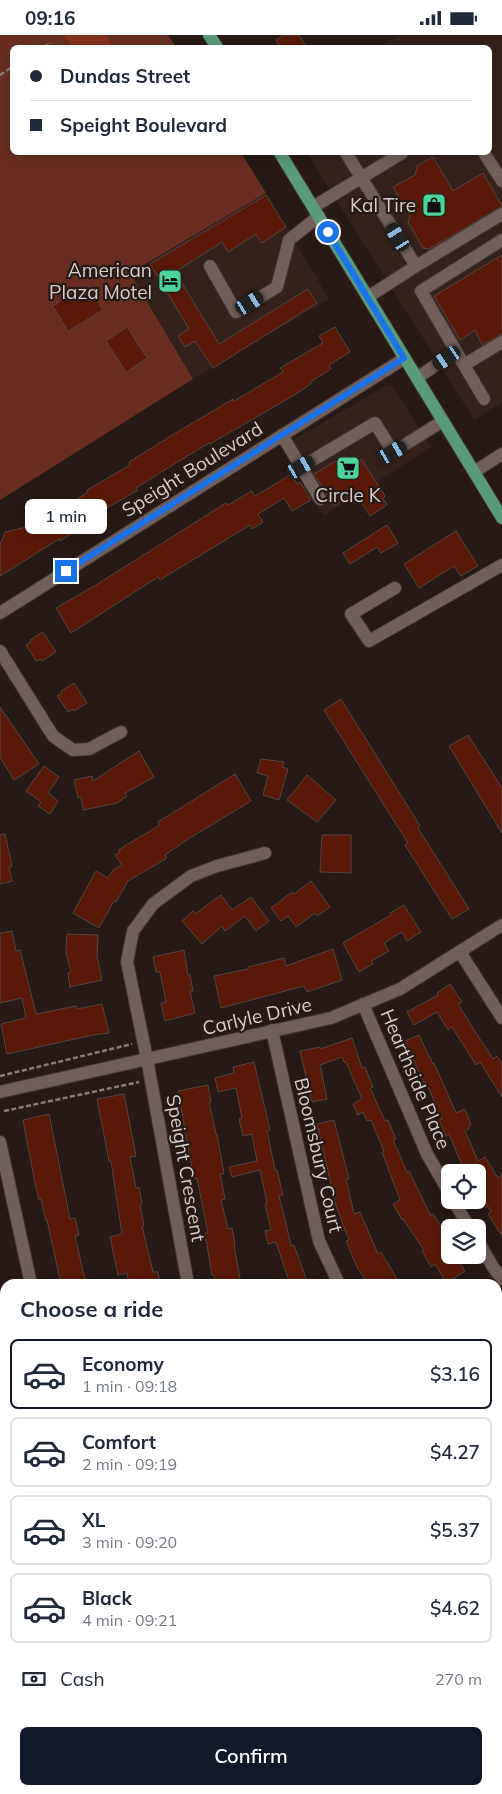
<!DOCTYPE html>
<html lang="en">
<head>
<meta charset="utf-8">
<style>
  :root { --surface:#fff; --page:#f6f6f7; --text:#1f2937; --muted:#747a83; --line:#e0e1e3; --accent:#111827 }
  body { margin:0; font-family:Mulish,sans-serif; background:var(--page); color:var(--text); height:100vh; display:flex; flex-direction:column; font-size:19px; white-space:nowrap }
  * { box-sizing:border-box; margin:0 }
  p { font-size:16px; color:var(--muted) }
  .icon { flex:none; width:28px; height:28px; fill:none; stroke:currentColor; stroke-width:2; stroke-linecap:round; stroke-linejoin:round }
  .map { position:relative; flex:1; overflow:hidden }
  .details { position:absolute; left:0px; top:1244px; width:502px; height:516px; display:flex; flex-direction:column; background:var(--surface); border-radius:15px 15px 0 0; box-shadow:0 2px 12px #0003 }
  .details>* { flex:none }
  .guide { position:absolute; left:10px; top:10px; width:482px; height:110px; border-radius:8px; box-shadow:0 2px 12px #0003; display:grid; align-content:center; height:110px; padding:0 20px; background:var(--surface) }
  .buttons { position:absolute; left:441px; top:1129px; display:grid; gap:10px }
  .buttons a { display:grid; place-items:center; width:45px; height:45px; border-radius:8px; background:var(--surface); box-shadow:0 2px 12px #0003; font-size:25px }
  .end { position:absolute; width:22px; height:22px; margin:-11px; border:6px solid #1a73e8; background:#fff; box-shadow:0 0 0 2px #fff }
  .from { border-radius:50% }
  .bubble { position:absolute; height:35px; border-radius:8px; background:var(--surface); box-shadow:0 2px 12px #0003; font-size:16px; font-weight:600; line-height:35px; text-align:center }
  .car { position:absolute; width:15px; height:30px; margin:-15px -8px; border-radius:6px; box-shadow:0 0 4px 1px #0007; background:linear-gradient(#222 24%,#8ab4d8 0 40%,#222 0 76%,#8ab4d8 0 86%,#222 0) }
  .guide b { display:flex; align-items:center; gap:18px; height:48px; font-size:19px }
  .guide b+b { border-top:1px solid var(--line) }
  .guide i { width:12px; height:12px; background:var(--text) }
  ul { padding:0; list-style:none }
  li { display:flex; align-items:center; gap:15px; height:70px; margin:0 10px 8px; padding:0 10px; border:2px solid var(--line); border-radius:8px }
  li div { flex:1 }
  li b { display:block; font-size:19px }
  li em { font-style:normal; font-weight:600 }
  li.on { border-color:var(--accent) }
  li>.icon { width:45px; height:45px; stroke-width:1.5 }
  h2 { padding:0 20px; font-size:22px; line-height:60px }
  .pay { display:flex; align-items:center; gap:12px; height:55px; padding:0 20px; font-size:19px }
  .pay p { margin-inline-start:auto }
  .cta { display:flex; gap:10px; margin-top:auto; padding:10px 20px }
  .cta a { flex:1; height:58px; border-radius:8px; background:var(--accent); color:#fff; font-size:20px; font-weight:600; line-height:58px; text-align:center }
  .status { display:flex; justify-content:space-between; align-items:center; height:35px; padding:0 25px; background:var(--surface); direction:ltr }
  .status svg { height:14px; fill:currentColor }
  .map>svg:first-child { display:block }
  .built { fill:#34211c }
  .green { fill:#682f20 }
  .water { fill:#86321a }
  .building { fill:#581a07; stroke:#544540 }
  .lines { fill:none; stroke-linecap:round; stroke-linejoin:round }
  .minor-casing { stroke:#403533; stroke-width:14 }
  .major-casing { stroke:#403533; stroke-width:14 }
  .path { stroke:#877c78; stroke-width:2.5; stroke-dasharray:5 2.5; stroke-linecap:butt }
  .minor { stroke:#705f5b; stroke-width:12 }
  .major { stroke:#599a7a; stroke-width:12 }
  .route { stroke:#1a73e8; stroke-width:6 }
  .labels { text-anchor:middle; stroke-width:4.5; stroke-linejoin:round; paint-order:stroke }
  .poi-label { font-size:19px; fill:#d8cfcc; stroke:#271a16; text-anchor:end }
  .street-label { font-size:19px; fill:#d8cfcc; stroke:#271a16 }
</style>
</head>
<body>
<div class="status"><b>09:16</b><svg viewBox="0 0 49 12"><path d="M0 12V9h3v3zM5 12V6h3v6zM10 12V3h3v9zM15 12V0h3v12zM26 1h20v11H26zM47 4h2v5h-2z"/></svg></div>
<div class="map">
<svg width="502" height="1759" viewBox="0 0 502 1759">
  <rect width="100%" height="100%" fill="#271a16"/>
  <!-- built -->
  <path class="built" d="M400,0h102v367l-28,18 -167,-267h183v-106h-111z
    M266,158l63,106 -136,80 -63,-106z
    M390,348l41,64 -107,69 -43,-69z
    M6,1755h254l3,4h-263z"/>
  <!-- green -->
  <path class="green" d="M0,0h168l8,12h-164v106h229l25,40 -136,80 63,106 -193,121z
    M5,1470l1,285 -6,4v-280z"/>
  <!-- water -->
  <path class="water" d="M64,0h42l8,12h-42z"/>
  <!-- building -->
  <path class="building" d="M284,0h15l7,12h-26l-4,-7z
    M433,122l20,34 30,-18 19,33 -73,43 -6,-1 -15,-26 2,-6 -17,-29 22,-12 3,-10z
    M266,160l20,32 -24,16 -6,-9 -28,18 -6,-10 -47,30 44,72 89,-55 9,14 -104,65 -18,-27 -10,6 -7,-11 11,-7 -39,-65z
    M502,220v79l-20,11 -7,-15 -15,10 -26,-44z
    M88,250l15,25 -35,21 -15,-25z
    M127,292l20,31 -21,14 -20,-31z
    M335,292l15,25 -21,13 2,4 -21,13 1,2 -20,13 -81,47 -1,-1 -51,31 -22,14 2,2 -43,25 2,2 -22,13 1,1 -16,10 -1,-2 -59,37v-31l5,-13 22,-5 -2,-2 13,-8 3,5 47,-30 -1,-2 43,-25 -1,-3 45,-28 59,-35 1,2 49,-29 -3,-4 43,-25 -4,-7z
    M343,422l19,3 23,36 -2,2 4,7 -17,11 -15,-24 -21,14 -20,-32z
    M290,440l4,6 1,-1 2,4 3,-2 11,18 -19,11 -8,-13 -26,16 5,8 -11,7 -2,-4 -90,55 -2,-3 -87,56 -15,-25 40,-23 130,-82 2,2 24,-14 3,5z
    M387,490l11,18 -17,10 -4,-6 -27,17 -7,-11z
    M456,496l22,35 -17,10 -7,-10 -35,22 -15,-24z
    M43,597l13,20 -14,9 -1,-2 -5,2 -10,-16 5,-3 -1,-2z
    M74,648l13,20 -13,8 -1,-2 -5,3 -11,-16 5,-3 -1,-2z
    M341,664l79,127 -2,2 51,81 -17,10 -47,-74 3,-2 -84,-133z
    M0,672l39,57 -25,16 -14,-23z
    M468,700l34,53v45l-53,-87z
    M139,716l15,26 -29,16 2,3 -10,7 -34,7 -2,-13 -3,1 -4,-18 18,-4 1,5z
    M261,724l23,3 -2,5 6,2 -9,31 -16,-5 5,-19 -11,-3z
    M44,731l15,11 -11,16 10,8 -8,13 -12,-8 3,-4 -15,-11z
    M235,739l16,27 -63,38 -23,16 2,3 -39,23 -12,21 -2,-1 -15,27 -26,-15 23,-42 12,7 5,-8 9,-5 -7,-10 5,-3 -2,-2 42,-25 -2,-3z
    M307,740l29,25 -19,22 -30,-22z
    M5,799l7,32 -3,1 3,14 -12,3v-49z
    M322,800h29v38l-31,-1z
    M311,846l19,26 -13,9 -2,-3 -19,14 -8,-11 -7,5 -10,-13 21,-16 2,2z
    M221,860l11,15 19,-13 18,24 -13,10 -11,-15 -20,15 -3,-5 -20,18 -20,-23 11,-10 2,3z
    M404,870l17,27 -14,9 -5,-9 -18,11 5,8 -18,10 2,3 -14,8 -16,-29 48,-28 -1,-2z
    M12,896l4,20 4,-1 16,64 40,-8 1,3 25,-5 7,29 -16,2 -86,19 -6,-30 25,-6 -4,-20 -22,5v-70z
    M67,899l31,1 -1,21 5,24 -32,7 -2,-14 3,-1 -5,-20z
    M333,914l9,31 -35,12 -3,-6 -83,22 -7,-32 34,-7v-2l36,-9 2,8z
    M184,915l4,25h2l3,16h-3l5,22 -30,8 -4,-18 5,-1 -6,-30h-4l-3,-15z
    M450,949l12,18 -4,2 18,29 17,26 4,-3 5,8v33l-22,-35 -4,3 -24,-38 -4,3 -11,-18 -23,13 -7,-13 31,-17 -1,-2z
    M419,1000l10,22h1l3,7 1,-1 22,50 9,-4 6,16 -3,2 1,2 -4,2 13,30 7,-4 13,21 4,-3v61l-14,-22 3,-2 -13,-21v-18h-18l4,-3 -15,-36 -3,2 -7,-16 3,-1 -16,-37 -2,1 -19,-42z
    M352,1003l10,30 3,-1 8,20 -3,1 15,33 3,-1 8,19 -3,1 14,32 2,-1 22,45 2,-2 10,15 -3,3 10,15v17l7,-5 8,12 -15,10v3h-3l-12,-20 -4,3 -9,-16 2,-1 -21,-31 -1,1 -9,-16 7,-4 -18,-48 2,-1 -13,-31 -4,1 -4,-9 -5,3 -5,-11 9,-5 -16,-37h-2l-2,-5 -22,8 7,34 -15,3 -12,-51 20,-4v2z
    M254,1027l16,68 -3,1 8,39h2l6,25 -4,1 7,28 5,22 3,-1 14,39h-18l-14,-42 -8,2 -3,-13 6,-1 -6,-26 2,-1 -7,-33 -28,7 -3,-10 28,-6 -5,-27 -9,2 -4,-17 3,-1 -6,-30 -18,4 -3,-14 19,-5 -1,-6z
    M208,1050l3,17h-2l7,32h1l7,40h-4l5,25 -4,1 7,29 4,-1 3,17h-1l7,39h-25l-2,-9h-2l-7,-42h3l-11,-55 -3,1 -16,-88z
    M124,1059l12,62 -6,1 6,31 3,-1 3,17 -2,1 4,21h-2l11,46h5l2,12h-31l-2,-11 -9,2 -8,-38 12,-3 -11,-73h-2l-12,-62z
    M49,1079l21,105 5,-1 4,17 -4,1 11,48h-25l-14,-64 -1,1 -5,-22 -2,1 -4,-17 -12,-63z
    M334,1085l15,59h-3l8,35 6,-2 18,42 3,-2 19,32h-32l-11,-17 -11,-26 3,-1 -13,-34 -19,-82z"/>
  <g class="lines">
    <!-- minor casing -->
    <g class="minor-casing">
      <path id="minor" d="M346,118l70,113 86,-52
        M484,118l18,28
        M313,172l89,-54
        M210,231l26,46 41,-25 12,-47 30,-24
        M368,262l48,-31
        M456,316l-35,-60 81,-51
        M464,330l20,34
        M417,343l39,-27 8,14 38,-23
        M282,400l19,32 74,-44 18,29 50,-31
        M301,432l19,32
        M474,437l28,-18
        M395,553l-44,26 18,27 133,-76
        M0,578l405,-255
        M0,616l53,85 20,14 16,-1 32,-17
        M460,917l42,66
        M363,969l64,150 23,40
        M272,995l47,211 20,43
        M0,1057l331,-74 69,-29 102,-64
        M0,1107l31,142
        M453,1165l16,27
        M478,1206l15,26 9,12
        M188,1249l-41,-225 -20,-97 6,-31 20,-27 38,-28 26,-10 48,-13"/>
    </g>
    <!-- major casing -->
    <g class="major-casing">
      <path id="major" d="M209,0l8,12
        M280,118l222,365"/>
    </g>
    <!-- path -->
    <path class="path" d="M44,12l7,-4
      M0,40l12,-8
      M0,1041l132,-32
      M4,1076l135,-29
      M0,1504l5,-3"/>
    <!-- minor -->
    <use href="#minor" class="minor"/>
    <!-- major -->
    <use href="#major" class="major"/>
  </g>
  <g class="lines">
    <!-- route -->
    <path class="route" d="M66,536l338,-213 -76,-126"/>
  </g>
  <!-- icons -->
  <defs>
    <g id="shop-square" transform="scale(1.25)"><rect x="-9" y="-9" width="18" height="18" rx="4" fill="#4bd49b" stroke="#271a16"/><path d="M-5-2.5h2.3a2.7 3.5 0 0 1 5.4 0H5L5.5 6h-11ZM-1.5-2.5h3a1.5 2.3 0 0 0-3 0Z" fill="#111"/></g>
    <g id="hotel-square" transform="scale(1.25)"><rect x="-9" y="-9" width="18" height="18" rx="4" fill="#4bd49b" stroke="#271a16"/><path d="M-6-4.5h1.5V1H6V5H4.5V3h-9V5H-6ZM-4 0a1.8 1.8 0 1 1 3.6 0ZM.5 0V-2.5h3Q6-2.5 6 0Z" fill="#111"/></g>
    <g id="supermarket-square" transform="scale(1.25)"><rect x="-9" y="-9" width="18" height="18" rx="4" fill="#4bd49b" stroke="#271a16"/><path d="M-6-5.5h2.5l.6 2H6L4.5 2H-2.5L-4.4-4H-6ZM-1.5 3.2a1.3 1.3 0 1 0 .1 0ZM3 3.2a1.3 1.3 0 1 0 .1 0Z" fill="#111"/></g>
  </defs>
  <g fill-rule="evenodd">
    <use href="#shop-square" x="434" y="170"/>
    <use href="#hotel-square" x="170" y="246"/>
    <use href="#supermarket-square" x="348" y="433"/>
  </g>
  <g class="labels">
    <!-- poi labels -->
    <g class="poi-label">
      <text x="416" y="177">Kal Tire</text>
      <text x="152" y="242">American<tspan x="152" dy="22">Plaza Motel</tspan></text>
      <text x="348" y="467" text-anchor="middle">Circle K</text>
    </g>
    <!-- street labels -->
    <g class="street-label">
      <text transform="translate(192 434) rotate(-32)" y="7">Speight Boulevard</text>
      <text transform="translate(257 981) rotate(-13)" y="7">Carlyle Drive</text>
      <text transform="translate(416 1044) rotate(67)" y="7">Hearthside Place</text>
      <text transform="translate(319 1120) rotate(77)" y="7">Bloomsbury Court</text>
      <text transform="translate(186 1133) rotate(80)" y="7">Speight Crescent</text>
    </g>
  </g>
</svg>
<div class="buttons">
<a><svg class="icon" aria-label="locate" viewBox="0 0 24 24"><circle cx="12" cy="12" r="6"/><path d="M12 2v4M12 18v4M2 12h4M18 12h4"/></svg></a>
<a><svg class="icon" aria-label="layers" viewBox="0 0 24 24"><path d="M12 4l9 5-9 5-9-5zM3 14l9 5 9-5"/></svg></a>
</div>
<i class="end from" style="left:328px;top:197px"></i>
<i class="end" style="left:66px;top:536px"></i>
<div class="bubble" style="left:25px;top:464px;width:82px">1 min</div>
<i class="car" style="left:398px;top:202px;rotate:328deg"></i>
<i class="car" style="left:250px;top:268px;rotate:59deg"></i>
<i class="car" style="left:447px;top:323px;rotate:236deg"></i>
<i class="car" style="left:393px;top:417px;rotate:60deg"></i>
<i class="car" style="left:301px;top:432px;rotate:60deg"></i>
<div class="guide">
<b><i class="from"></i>Dundas Street</b>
<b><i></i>Speight Boulevard</b>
</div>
<section class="details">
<h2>Choose a ride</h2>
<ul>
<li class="on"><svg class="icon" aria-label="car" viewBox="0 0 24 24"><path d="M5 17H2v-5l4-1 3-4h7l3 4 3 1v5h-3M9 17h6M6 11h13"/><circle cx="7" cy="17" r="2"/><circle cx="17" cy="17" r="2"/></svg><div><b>Economy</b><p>1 min · 09:18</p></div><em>$3.16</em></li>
<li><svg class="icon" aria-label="car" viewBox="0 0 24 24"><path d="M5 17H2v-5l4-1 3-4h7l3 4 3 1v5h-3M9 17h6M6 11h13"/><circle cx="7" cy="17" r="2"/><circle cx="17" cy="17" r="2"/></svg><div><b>Comfort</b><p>2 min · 09:19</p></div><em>$4.27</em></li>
<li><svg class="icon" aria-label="car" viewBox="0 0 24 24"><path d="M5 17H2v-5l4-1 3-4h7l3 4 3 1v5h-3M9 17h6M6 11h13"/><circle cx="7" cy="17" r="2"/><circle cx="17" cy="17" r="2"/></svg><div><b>XL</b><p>3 min · 09:20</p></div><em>$5.37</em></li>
<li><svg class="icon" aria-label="car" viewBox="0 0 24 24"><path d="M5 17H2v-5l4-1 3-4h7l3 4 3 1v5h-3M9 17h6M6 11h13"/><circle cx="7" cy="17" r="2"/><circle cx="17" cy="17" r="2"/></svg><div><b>Black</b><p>4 min · 09:21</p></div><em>$4.62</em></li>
</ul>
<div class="pay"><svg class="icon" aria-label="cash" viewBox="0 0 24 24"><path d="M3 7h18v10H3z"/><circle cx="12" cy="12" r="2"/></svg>Cash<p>270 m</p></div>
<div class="cta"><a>Confirm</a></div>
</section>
</div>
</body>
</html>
